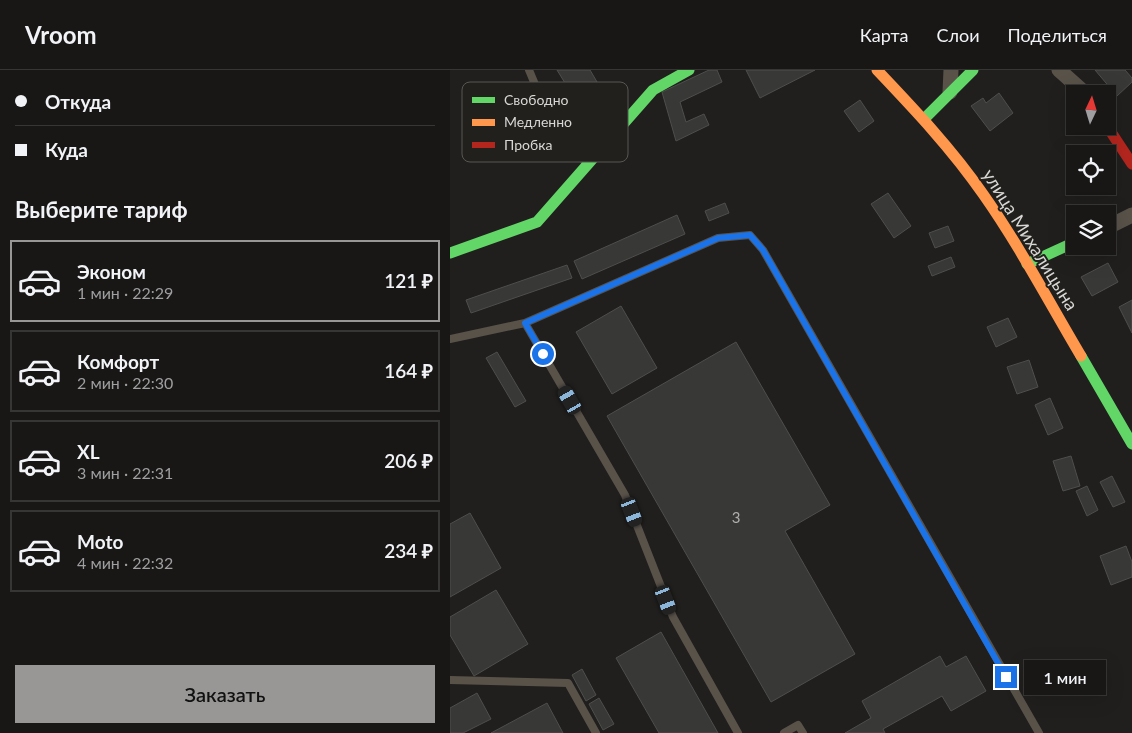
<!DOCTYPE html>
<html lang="ru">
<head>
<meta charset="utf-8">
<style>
  :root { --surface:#181716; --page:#21201f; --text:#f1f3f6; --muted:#9f9fa1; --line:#363635; --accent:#989795 }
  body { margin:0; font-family:Lato,sans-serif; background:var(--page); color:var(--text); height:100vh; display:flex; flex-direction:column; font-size:19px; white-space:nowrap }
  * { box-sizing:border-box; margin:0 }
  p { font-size:16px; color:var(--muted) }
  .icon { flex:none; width:28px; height:28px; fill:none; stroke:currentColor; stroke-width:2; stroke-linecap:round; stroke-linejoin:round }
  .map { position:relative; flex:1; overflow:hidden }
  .side { display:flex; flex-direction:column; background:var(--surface); width:450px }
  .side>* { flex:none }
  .top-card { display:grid; align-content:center; height:110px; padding:0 15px; background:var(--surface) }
  .needle { width:32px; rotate:4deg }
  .controls { position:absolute; left:616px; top:15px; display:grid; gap:10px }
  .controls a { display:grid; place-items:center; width:50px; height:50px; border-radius:0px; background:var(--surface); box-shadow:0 5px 20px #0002,0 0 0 1px var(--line); font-size:25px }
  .end { position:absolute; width:22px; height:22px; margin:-11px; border:6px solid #1a73e8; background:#fff; box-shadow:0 0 0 2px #fff }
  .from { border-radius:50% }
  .bubble { position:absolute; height:35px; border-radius:0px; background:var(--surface); box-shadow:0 5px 20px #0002,0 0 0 1px var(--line); font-size:16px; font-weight:600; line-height:35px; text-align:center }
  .car { position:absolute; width:15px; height:30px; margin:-15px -8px; border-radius:6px; box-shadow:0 0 4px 1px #0007; background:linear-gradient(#222 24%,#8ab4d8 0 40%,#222 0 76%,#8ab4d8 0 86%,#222 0) }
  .top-card b { display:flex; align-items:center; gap:18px; height:48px; font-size:19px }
  .top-card b+b { border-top:1px solid var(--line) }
  .top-card i { width:12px; height:12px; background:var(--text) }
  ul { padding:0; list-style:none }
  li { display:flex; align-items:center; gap:15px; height:82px; margin:0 10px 8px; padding:0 5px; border:2px solid var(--line); border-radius:0px }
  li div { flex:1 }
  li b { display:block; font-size:19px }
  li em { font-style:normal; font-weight:600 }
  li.on { border-color:var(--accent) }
  li>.icon { width:45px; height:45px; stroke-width:1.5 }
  h2 { padding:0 15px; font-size:22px; line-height:60px }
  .cta { display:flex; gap:10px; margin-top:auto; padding:10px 15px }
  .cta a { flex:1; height:58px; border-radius:0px; background:var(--accent); color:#111; font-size:20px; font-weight:600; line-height:58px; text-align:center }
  header { display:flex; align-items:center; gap:30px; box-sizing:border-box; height:70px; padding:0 25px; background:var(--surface); border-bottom:1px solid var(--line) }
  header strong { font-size:24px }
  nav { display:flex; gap:28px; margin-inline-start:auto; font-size:18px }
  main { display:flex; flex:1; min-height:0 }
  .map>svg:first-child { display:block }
  .building { fill:#383836; stroke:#4e4e4d }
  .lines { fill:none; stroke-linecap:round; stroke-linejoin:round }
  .lane { stroke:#585249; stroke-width:8 }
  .street { stroke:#585249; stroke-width:15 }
  .fast { stroke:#63d668; stroke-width:11 }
  .slow { stroke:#ff974d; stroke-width:11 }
  .jam { stroke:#b3261e; stroke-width:11 }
  .route { stroke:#1a73e8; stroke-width:6 }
  .labels { text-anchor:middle; stroke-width:4; stroke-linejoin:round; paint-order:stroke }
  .number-label { font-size:15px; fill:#b0afad }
  .street-label { font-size:18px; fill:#d8d7d5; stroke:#21201d }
  .key { fill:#21201d; stroke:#585754; stroke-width:1 }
  .key-label { font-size:14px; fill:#d8d7d5 }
</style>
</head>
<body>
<header>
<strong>Vroom</strong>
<nav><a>Карта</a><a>Слои</a><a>Поделиться</a></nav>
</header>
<main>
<section class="side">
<div class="top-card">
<b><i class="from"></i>Откуда</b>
<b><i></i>Куда</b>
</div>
<h2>Выберите тариф</h2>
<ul>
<li class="on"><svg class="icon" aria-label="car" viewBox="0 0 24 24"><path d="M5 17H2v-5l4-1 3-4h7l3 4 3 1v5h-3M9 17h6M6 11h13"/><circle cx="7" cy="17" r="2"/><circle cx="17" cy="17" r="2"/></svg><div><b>Эконом</b><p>1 мин · 22:29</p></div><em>121 ₽</em></li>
<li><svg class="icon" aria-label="car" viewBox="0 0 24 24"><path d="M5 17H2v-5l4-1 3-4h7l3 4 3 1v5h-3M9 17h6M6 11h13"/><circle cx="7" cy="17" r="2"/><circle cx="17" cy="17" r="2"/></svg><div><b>Комфорт</b><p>2 мин · 22:30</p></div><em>164 ₽</em></li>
<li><svg class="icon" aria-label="car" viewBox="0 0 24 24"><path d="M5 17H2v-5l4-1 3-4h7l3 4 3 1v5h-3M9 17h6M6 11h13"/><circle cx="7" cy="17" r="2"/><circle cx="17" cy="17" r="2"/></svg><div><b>XL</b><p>3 мин · 22:31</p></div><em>206 ₽</em></li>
<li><svg class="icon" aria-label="car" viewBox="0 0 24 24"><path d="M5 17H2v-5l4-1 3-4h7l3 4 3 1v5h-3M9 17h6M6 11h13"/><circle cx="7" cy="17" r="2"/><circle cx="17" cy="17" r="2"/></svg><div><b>Moto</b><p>4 мин · 22:32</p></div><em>234 ₽</em></li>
</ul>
<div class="cta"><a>Заказать</a></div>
</section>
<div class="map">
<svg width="682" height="663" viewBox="0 0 682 663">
  <rect width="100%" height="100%" fill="#201f1e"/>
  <!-- building -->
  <path class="building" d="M107,0h33l17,29 -35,20 -18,-30 11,-6z
    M259,0h8l5,12 -42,20 6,20 18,-8 5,11 -33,16 -14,-49z
    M296,0h69l-55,28z
    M645,0h30l7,8v4l-15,14z
    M549,23l14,20 -23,18 -19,-25 12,-8 3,5z
    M410,30l14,21 -15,11 -15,-21z
    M438,123l23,33 -17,12 -23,-34z
    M275,133l4,10 -20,8 -4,-10z
    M227,145l8,19 -103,45 -8,-18z
    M498,156l6,15 -19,7 -6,-15z
    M501,187l4,10 -23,9 -4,-10z
    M658,193l10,19 -26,14 -11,-19z
    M117,195l5,13 -101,35 -5,-13z
    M682,230v33l-13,-26z
    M171,236l36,62 -45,26 -36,-62z
    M558,248l9,19 -21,10 -9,-20z
    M286,272l94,163 -45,26 70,123 -84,48 -164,-286z
    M47,282l29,49 -11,6 -29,-49z
    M579,290l9,27 -21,7 -10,-27z
    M600,328l13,30 -15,7 -13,-30z
    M621,386l9,30 -17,5 -10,-30z
    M662,406l13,26 -12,5 -13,-25z
    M637,416l11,24 -11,6 -11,-25z
    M20,443l31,55 -51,29v-73z
    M676,476l6,16v15l-21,8 -11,-29z
    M46,520l32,54 -54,32 -24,-41v-18z
    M211,562l57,101h-59l-43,-75z
    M490,586l6,11 20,-11 20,35 -35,20 -9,-15 -59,33 2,4h-40l26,-15 -9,-17z
    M132,599l14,26 -10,6 -14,-26z
    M27,623l14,26 -28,14h-13v-25z
    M149,628l15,26 -11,6 -14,-26z
    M97,633l16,30h-72z"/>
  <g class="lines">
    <!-- lane -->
    <path class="lane" d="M79,0l10,24
      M109,58l27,35
      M0,269l75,-16
      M0,610l118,3 28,50
      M288,663l-65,-116 -48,-122 -100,-172 193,-85 32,-3 13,15 276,483
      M334,663l14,-8 5,8"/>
    <!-- street -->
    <path class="street" d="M609,0l27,24
      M500,22l1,-22
      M658,157l24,-12"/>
    <!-- fast -->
    <path class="fast" d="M474,49l49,-49
      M0,183l87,-31 116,-132 36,-20
      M577,194l48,-22
      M631,286l51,88"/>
    <!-- slow -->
    <path class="slow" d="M427,0c37,39 75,79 106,124 36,51 66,108 98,162"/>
    <!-- jam -->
    <path class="jam" d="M657,56l25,38"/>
  </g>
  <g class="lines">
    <!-- route -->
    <path class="route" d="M93,284l-18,-31 193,-85 32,-3 13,15 243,427"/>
  </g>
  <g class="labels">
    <!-- number labels -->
    <g class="number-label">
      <text x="286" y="453">3</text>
    </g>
    <!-- street labels -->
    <g class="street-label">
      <text transform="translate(580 170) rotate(58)" y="6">улица Михалицына</text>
    </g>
  </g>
  <!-- legend -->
  <rect x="12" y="12" width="166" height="80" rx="8" class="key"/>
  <rect x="22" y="27" width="23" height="6" fill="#63d668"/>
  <rect x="22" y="49" width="23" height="7" fill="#ff974d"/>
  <rect x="22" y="72" width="23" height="6" fill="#b3261e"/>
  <g class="key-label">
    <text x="54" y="35">Свободно</text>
    <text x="54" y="57">Медленно</text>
    <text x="54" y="80">Пробка</text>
  </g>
</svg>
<div class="controls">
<a><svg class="needle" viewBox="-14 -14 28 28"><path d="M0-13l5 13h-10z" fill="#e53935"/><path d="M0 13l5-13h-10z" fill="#9f9fa1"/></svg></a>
<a><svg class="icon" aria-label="locate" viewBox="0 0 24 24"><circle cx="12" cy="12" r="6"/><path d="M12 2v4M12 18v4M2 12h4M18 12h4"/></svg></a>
<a><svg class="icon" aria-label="layers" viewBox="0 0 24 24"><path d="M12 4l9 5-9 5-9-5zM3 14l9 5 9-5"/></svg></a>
</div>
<i class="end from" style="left:93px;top:284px"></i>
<i class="end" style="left:556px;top:607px"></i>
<div class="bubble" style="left:574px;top:590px;width:82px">1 мин</div>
<i class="car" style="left:120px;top:330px;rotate:330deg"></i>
<i class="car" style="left:182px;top:442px;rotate:159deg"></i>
<i class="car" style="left:216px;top:530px;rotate:159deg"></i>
</div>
</main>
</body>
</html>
